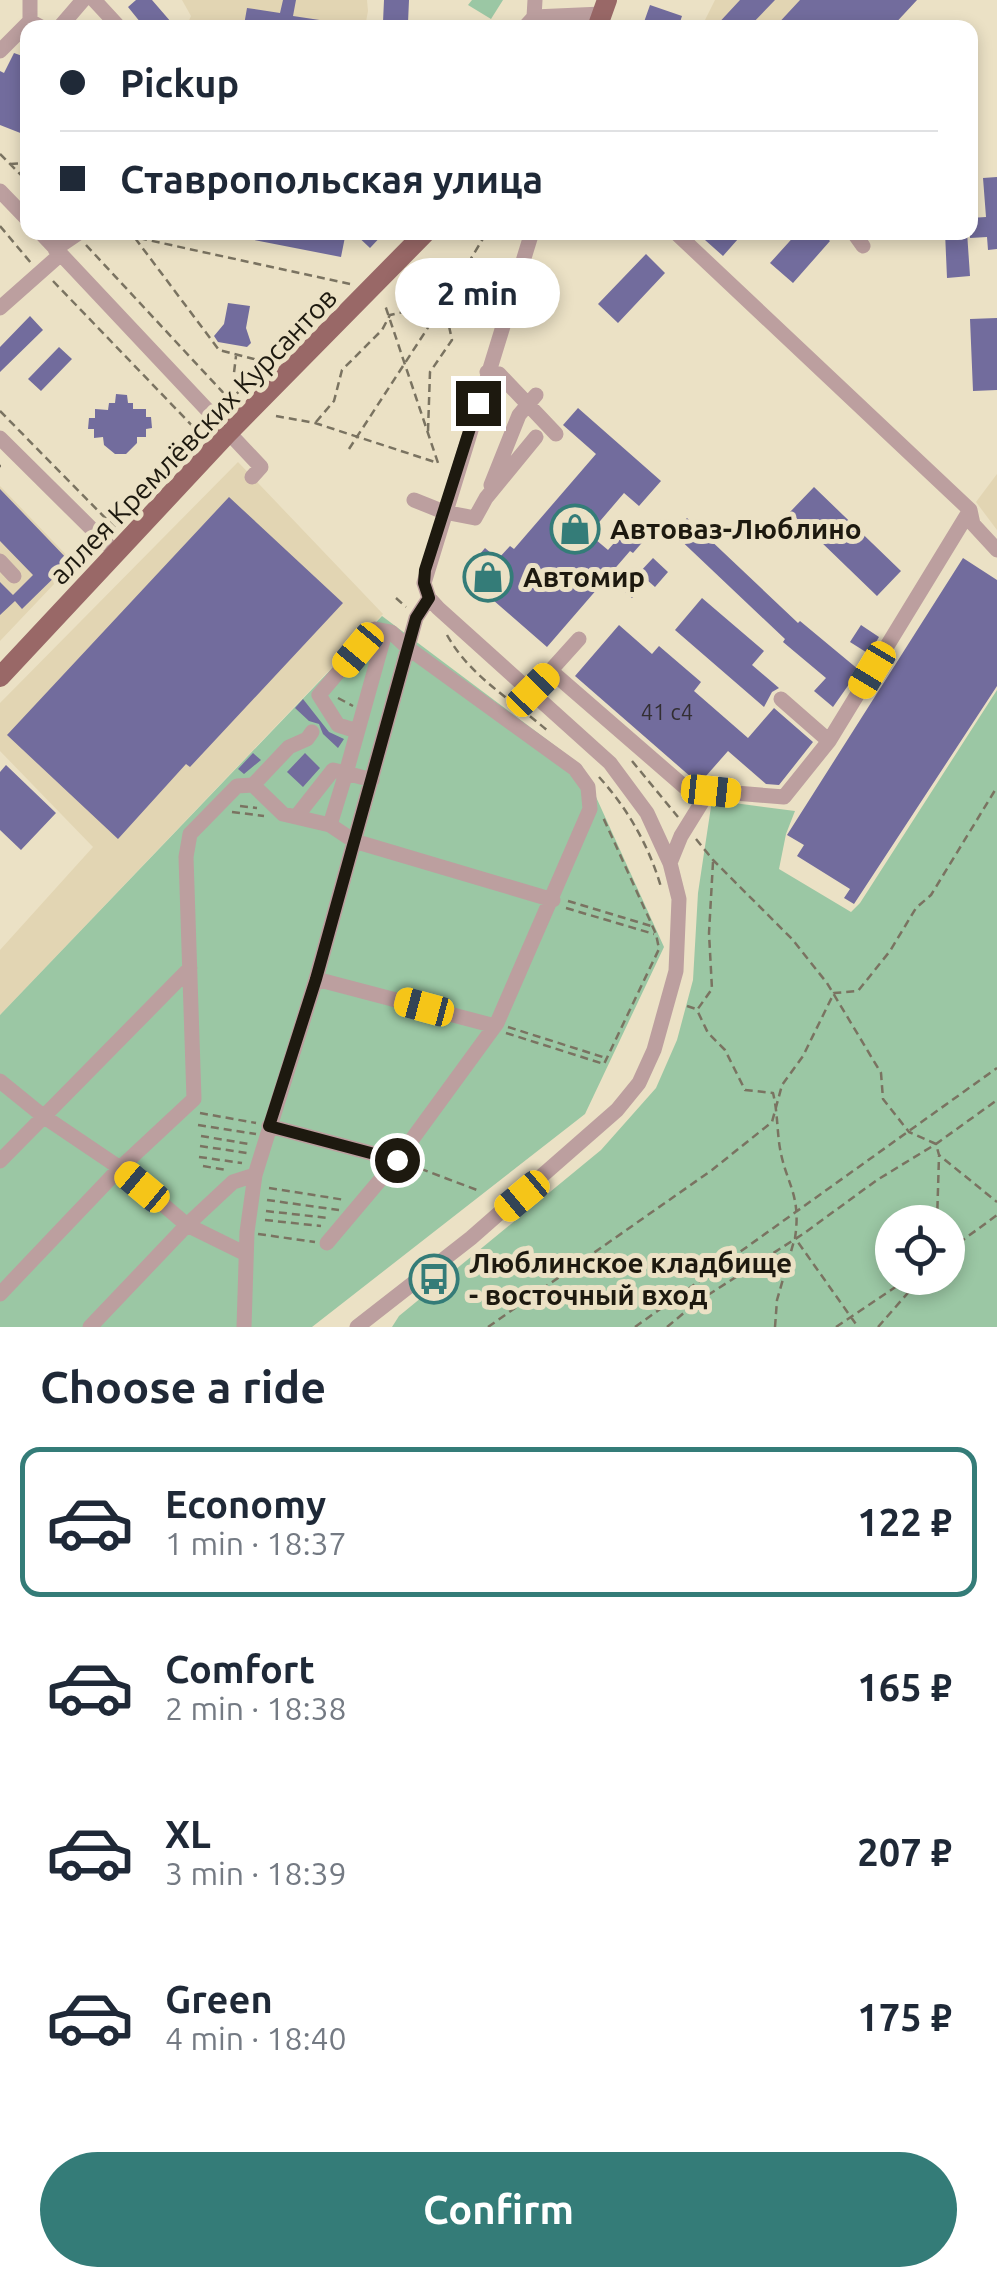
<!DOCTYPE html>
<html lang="en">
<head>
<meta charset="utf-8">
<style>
  :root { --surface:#fff; --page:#f2f2f3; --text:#1f2937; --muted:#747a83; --line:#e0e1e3; --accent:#347c78 }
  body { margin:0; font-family:Ubuntu,sans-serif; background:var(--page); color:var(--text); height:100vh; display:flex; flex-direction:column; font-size:38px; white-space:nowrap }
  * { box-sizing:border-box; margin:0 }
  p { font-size:32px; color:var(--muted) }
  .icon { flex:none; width:55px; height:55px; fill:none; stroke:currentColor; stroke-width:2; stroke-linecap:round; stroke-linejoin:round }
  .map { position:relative; height:1327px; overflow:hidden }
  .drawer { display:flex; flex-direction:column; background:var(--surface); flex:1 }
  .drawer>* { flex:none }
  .hud { position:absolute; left:20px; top:20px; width:958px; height:220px; border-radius:20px; box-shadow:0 5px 15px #0003; display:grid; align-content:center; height:220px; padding:0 40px; background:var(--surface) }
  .tools { position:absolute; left:875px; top:1205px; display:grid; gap:20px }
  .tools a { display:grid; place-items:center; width:90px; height:90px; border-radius:50%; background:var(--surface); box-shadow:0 5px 15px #0003; font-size:50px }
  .end { position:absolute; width:45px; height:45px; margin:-22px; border:12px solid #1d190f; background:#fff; box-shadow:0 0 0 5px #fff }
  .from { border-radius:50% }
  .bubble { position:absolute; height:70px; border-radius:35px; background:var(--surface); box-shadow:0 5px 15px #0003; font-size:32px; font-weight:600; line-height:70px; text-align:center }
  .car { position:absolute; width:30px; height:60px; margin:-30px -15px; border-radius:12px; box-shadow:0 0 8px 2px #0007; background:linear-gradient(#f5c518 24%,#345 0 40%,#f5c518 0 76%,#345 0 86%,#f5c518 0) }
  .hud b { display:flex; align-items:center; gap:35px; height:95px; font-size:38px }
  .hud b+b { border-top:2px solid var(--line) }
  .hud i { width:25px; height:25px; background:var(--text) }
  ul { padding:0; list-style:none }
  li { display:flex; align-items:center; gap:30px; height:150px; margin:0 20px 15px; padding:0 20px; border:5px solid transparent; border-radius:20px }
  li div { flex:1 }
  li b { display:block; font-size:38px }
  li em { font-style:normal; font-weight:600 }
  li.selected { border-color:var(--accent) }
  li>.icon { width:90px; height:90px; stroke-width:1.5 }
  h2 { padding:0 40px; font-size:45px; line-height:120px }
  .primary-button { display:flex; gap:20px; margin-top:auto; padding:20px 40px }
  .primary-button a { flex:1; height:115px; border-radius:60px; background:var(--accent); color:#fff; font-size:40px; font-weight:600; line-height:115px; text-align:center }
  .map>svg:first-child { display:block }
  .built { fill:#e2d5b3 }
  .green { fill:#9bc7a4; fill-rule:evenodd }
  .building { fill:#726c9d }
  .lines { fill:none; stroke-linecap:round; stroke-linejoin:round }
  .path { stroke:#7a7361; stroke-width:2.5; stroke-dasharray:8 5; stroke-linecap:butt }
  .minor { stroke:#bc9f9f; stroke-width:15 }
  .major { stroke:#996867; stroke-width:20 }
  .route { stroke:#1d190f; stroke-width:12 }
  .labels { text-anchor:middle; stroke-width:10; stroke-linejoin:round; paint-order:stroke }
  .number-label { font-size:22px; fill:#322e32 }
  .street-label { font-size:28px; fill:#1d190f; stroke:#ebe1c5 }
  .poi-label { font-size:28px; font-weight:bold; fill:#1d190f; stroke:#ebe1c5; text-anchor:start }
</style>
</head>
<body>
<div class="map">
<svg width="997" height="1327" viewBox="0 0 997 1327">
  <rect width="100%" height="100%" fill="#ebe1c5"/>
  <!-- built -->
  <path class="built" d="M182,0h185l1,11 -3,16h-179l5,-11z
    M715,0h202l-26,27 -190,1z
    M238,462l145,152 -383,401v-65l93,-103 -93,-96v-48z
    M997,474v56l-21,-28z
    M0,486l74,77 -74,78z"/>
  <!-- green -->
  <path class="green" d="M472,0h31l-12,19 -23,-14z
    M382,616l200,150 82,181 -79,167 -273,213h-312v-312z
    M997,690v637h-605l7,-11 202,-166 55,-62 21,-48 16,-60 5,-87 14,-93 83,11 -9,23 -7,35 72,43 9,-9zM892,1222h56v56h-56z"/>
  <!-- building -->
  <path class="building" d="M136,0h16l19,22 -6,6h-20l-17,-21z
    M283,0h13l-3,16 40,6v6l-89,-3 3,-17 33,5z
    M384,0h25l-1,23 -25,-1z
    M740,0h35l-27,28h-34z
    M800,0h117l-26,28h-117z
    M650,5l32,11 -4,12h-17l-17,-6z
    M14,53l14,5v78l-28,-11v-54l4,2z
    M997,177v72l-9,1 -1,-13 -17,1v-20l16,-1 -3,-39z
    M240,232h82l23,5 -4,20 -102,-20z
    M353,232h32l-15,16z
    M696,232h35l7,7 -15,17z
    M798,232h23l9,9 -37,42 -23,-20z
    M945,232h22l3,44 -23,2z
    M646,254l19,19 -47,50 -20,-19z
    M228,303l22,3 -4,22 5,15 -4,4 -29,-5 -4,-6 10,-12z
    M30,316l13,14 -43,42v-25z
    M997,318v72l-24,1 -3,-72z
    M59,347l13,12 -31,32 -13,-12z
    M116,394l11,1 1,8h5v6h13v8h5l1,11 -6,1v8h-9v6l-11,11h-11l-11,-9 -1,-8 -9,1v-9h-6l1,-11h6v-9l13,1 1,-7h6z
    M578,408l83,73 -22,25 -15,-13 -35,41 19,16 23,-27 16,14 -14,16 -3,-2 -83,96 -84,-73 22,-26 13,11 12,-13 4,3 82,-95 -33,-29z
    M814,487l87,84 -24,25 -87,-84z
    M0,489l70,73 -48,47 -7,-8 -15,14v-33l13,13 20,-20 -33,-34z
    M229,497l114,106 -153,164 -4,-3 -68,75 -111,-104z
    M687,518l111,105 2,-2 59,49 -26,37 -19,-16 12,-13 -43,-36 2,-3 -112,-106z
    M653,558l15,14 -13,15 -8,-7 -15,18 -9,-8z
    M963,558l34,22v106l-143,218 -10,-6 6,-9 -53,-33 7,-11 -17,-10z
    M702,598l62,53 -12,14 27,23 -7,4 -8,15 -89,-77z
    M619,625l33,29 7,-8 42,36 -7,9 54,47 26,-30 39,34 -34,43 -13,-1 -38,-33 -29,33 -124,-108z
    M861,625l18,12 -10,17 -19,-12z
    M303,699l26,33 15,7 -6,9 -15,-14 -4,-10 -10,-3 -14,-13z
    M253,753l8,7 -17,14 -6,-5z
    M305,753l15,15 -17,19 -16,-15z
    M6,765l50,48 -35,37 -21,-20v-58z"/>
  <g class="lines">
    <!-- path -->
    <path class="path" d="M0,154l28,28
      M10,164l18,-1
      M0,226l31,37
      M128,232l6,5 216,47
      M135,238l84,112 50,13
      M86,245l144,155 108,-103
      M53,281l150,156
      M231,398l5,-42
      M0,411l117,119
      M276,416l39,7 123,40 -53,-158
      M316,422l18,-21 8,-31 40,-40 8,-15 53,-12
      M428,431l2,-59 22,-32 -8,-37 43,-71
      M349,449l95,-146 41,5
      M0,466h1
      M396,598l10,9
      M447,635c24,43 66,65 102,97
      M338,698l15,8
      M632,761l46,56
      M599,777c29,32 50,69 62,110
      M240,806l17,2
      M232,812l32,4
      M696,839l17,21 79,79 35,44 54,90 2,26 26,33 27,12 3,11 58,47
      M713,862l-4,71 3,56 -15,21 11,23 17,17 20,40 28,3c4,16 4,32 6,49 5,40 23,50 16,96l63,89
      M568,901l83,25
      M566,908l88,26
      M687,1006l9,3
      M508,1027l98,31
      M506,1033l98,31 55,-115 -3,-15 -54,-119
      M200,1113l56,10
      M198,1125l58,9
      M201,1136l48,8
      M200,1146l47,7
      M199,1157l43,6
      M408,1164l69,26
      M203,1166l23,4
      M269,1188l76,12
      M267,1200l72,10
      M266,1211l62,7
      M265,1220l56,6
      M937,1222l2,-66
      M258,1234l57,8
      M948,1251l49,-36
      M488,1327l224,-157 60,-48 10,-37 21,-29 31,-63 24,-2 32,-40 26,-43 15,-13 66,-108
      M635,1327l362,-259
      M667,1327l30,-25 106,-68 74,-54 59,-36 61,-44
      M775,1327l2,-27 17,-59
      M836,1327l73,-49
      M878,1327l43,-49"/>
    <!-- minor -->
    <path class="minor" d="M30,0v21
      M94,0l26,28
      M534,17l68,-3
      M59,28l24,-28
      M524,28l10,-11 1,-17
      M0,51l30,-30 13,7
      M0,191l28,29
      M40,232l221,235 -9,10
      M675,232l295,278 3,14 24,26
      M853,232l10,14
      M55,249l25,-17
      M0,308l61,-54
      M487,372l12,2 57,60
      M0,438l117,116
      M491,485l28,-70 17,-20
      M414,500l30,12 31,6 11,-20 50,-61
      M0,561l14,15
      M551,671l151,131 -21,34 -11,27
      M533,690l46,-51
      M781,699l48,42 141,-231
      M253,785l36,-38 18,-8 5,-7
      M702,802l9,-11 73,6 45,-56
      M296,817l37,-47 13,3 39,-140
      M330,825l16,-52 26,7
      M316,979l179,47
      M0,1081l43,35 77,52 67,57 -97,102
      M269,1126l128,34 100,-137 93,-214 -2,-22 -13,-18 -167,-121 -17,-16 -16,-3 -56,66 19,30 19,6
      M0,1161l190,-193
      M327,1243l70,-83
      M246,1254l-59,-29 46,-43 22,-7
      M0,1294l120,-126 74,-69 -8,-242 4,-23 47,-48 16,-1 30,29 47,11 24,16 199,59
      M244,1327l3,-95 8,-57 61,-196 100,-361 13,-20
      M357,1327l114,-89 146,-128 22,-27 15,-33 22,-79 3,-72 -9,-36 -23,-50 -37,-50 -172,-155 -9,-10 -5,-15 108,-351"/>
    <!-- major -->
    <path class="major" d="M597,28l10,-28
      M0,677l228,-244 198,-201"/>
  </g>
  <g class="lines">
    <!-- route -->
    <path class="route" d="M397,1160l-128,-34 47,-147 100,-361 13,-20 -5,-15 1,-13 53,-167"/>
  </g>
  <!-- icons -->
  <defs>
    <g id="shop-ring" transform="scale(2.5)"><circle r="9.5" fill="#ebe1c5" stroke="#347c78" stroke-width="1.5"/><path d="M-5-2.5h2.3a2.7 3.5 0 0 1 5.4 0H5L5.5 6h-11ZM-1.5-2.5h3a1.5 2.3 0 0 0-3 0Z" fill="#347c78"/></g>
    <g id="bus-ring" transform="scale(2.5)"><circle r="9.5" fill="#ebe1c5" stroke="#347c78" stroke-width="1.5"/><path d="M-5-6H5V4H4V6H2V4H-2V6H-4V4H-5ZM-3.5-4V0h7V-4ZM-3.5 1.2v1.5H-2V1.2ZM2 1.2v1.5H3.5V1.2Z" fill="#347c78"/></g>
  </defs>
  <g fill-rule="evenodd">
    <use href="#shop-ring" x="575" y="529"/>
    <use href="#shop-ring" x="488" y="577"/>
    <use href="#bus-ring" x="434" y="1279"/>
  </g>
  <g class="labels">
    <!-- number labels -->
    <g class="number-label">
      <text x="667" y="720">41 с4</text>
    </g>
    <!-- street labels -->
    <g class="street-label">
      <text transform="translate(193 436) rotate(-46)" y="10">аллея Кремлёвских Курсантов</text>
    </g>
    <!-- poi labels -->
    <g class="poi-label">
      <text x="610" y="539">Автоваз-Люблино</text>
      <text x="523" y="587">Автомир</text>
      <text x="469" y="1273">Люблинское кладбище<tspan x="469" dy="32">- восточный вход</tspan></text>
    </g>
  </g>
</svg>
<div class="tools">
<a><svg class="icon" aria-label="locate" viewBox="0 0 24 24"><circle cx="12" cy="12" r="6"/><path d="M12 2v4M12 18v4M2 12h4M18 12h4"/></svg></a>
</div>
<i class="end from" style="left:397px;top:1160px"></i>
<i class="end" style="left:478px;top:403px"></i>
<div class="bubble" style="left:395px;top:258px;width:165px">2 min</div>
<i class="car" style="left:358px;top:650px;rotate:220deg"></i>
<i class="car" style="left:872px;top:670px;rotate:211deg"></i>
<i class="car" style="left:533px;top:690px;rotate:44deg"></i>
<i class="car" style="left:711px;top:791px;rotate:96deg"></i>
<i class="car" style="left:424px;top:1007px;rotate:285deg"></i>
<i class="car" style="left:142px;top:1187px;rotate:310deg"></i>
<i class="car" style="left:522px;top:1196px;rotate:230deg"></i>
<div class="hud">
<b><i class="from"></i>Pickup</b>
<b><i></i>Ставропольская улица</b>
</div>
</div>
<section class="drawer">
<h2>Choose a ride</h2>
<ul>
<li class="selected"><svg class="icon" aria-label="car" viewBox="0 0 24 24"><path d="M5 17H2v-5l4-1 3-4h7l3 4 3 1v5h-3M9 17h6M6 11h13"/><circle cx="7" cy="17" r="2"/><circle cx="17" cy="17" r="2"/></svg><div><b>Economy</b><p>1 min · 18:37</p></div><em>122 ₽</em></li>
<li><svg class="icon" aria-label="car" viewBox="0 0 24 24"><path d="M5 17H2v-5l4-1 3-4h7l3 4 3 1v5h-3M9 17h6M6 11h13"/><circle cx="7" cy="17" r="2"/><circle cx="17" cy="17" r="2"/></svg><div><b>Comfort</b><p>2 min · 18:38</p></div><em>165 ₽</em></li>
<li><svg class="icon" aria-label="car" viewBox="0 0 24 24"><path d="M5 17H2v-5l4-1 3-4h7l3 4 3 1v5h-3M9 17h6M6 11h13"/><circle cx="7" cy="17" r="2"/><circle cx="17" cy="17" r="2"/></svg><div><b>XL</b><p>3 min · 18:39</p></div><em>207 ₽</em></li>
<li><svg class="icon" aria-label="car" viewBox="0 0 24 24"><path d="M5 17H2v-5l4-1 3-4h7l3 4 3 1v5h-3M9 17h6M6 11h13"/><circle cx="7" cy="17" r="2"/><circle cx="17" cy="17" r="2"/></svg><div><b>Green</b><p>4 min · 18:40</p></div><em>175 ₽</em></li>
</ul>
<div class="primary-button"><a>Confirm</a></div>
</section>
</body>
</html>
